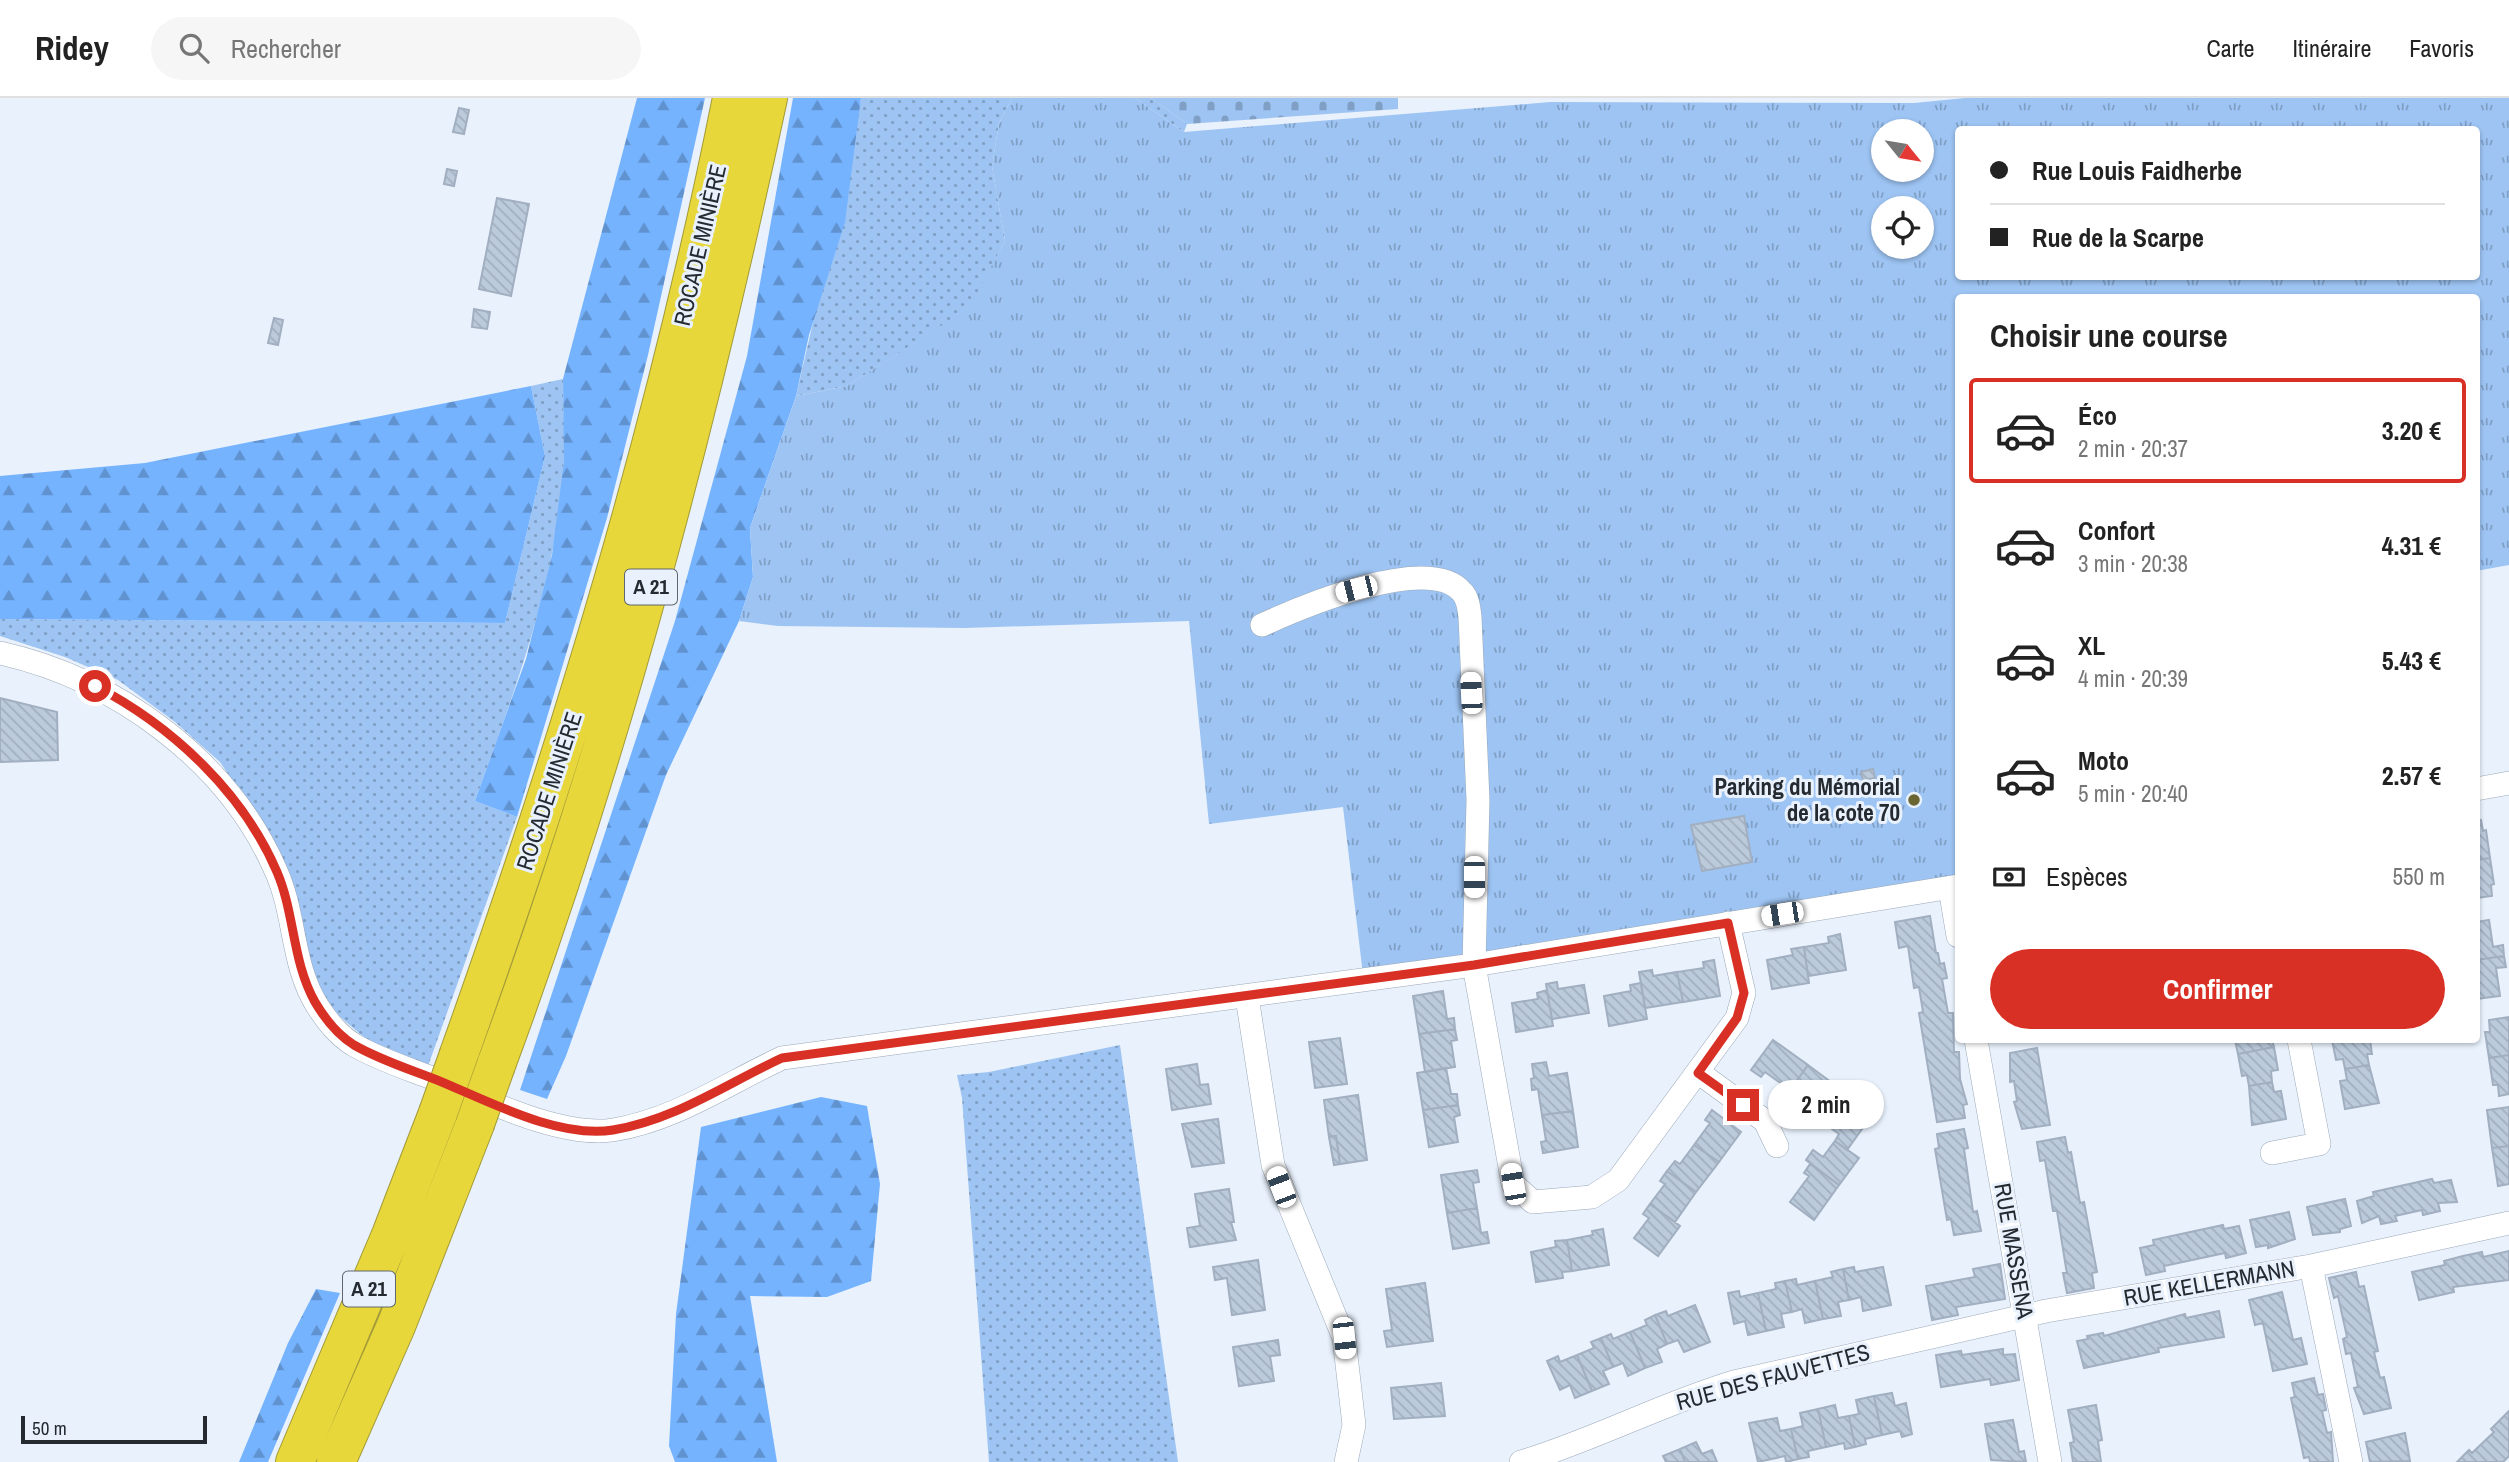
<!DOCTYPE html>
<html lang="fr">
<head>
<meta charset="utf-8">
<style>
  :root { --surface:#fff; --page:#f6f6f6; --text:#222; --muted:#767676; --line:#e0e0e0; --accent:#d93025 }
  body { margin:0; font-family:"Archivo Narrow",sans-serif; background:var(--page); color:var(--text); height:100vh; display:flex; flex-direction:column; font-size:26px; white-space:nowrap }
  * { box-sizing:border-box; margin:0 }
  p { font-size:23px; color:var(--muted) }
  .icon { flex:none; width:38px; height:38px; fill:none; stroke:currentColor; stroke-width:2; stroke-linecap:round; stroke-linejoin:round }
  .map { position:relative; flex:1; overflow:hidden }
  .drawer { position:absolute; left:1955px; top:196px; width:525px; height:749px; display:flex; flex-direction:column; background:var(--surface); border-radius:7px; box-shadow:0 2px 5px #0004 }
  .drawer>* { flex:none }
  .guide { position:absolute; left:1955px; top:28px; width:525px; height:154px; border-radius:7px; box-shadow:0 2px 5px #0004; display:grid; align-content:center; height:154px; padding:0 35px; background:var(--surface) }
  .needle { width:46px; rotate:120deg }
  .fabs { position:absolute; left:1871px; top:21px; display:grid; gap:14px }
  .fabs a { display:grid; place-items:center; width:63px; height:63px; border-radius:50%; background:var(--surface); box-shadow:0 2px 5px #0004; font-size:35px }
  .scale { position:absolute; left:21px; bottom:18px; width:186px; box-sizing:border-box; padding-left:7px; border:4px solid #252a31; border-top:0; font-size:19px; line-height:24px; white-space:nowrap; color:#252a31; -webkit-text-stroke:5px #e8f1fc; paint-order:stroke }
  .end { position:absolute; width:32px; height:32px; margin:-16px; border:9px solid #d93025; background:#fff; box-shadow:0 0 0 4px #fff }
  .from { border-radius:50% }
  .bubble { position:absolute; height:49px; border-radius:24px; background:var(--surface); box-shadow:0 2px 5px #0004; font-size:23px; font-weight:800; line-height:49px; text-align:center }
  .car { position:absolute; width:21px; height:42px; margin:-21px -10px; border-radius:9px; box-shadow:0 0 5px 2px #0007; background:linear-gradient(#fff 24%,#345 0 40%,#fff 0 76%,#345 0 86%,#fff 0) }
  .guide b { display:flex; align-items:center; gap:24px; height:66px; font-size:26px }
  .guide b+b { border-top:2px solid var(--line) }
  .guide i { width:18px; height:18px; background:var(--text) }
  ul { padding:0; list-style:none }
  li { display:flex; align-items:center; gap:21px; height:105px; margin:0 14px 10px; padding:0 21px; border:4px solid transparent; border-radius:7px }
  li div { flex:1 }
  li b { display:block; font-size:26px }
  li em { font-style:normal; font-weight:800 }
  li.on { border-color:var(--accent) }
  li>.icon { width:63px; height:63px; stroke-width:1.5 }
  h2 { padding:0 35px; font-size:32px; line-height:84px }
  .pay { display:flex; align-items:center; gap:18px; height:77px; padding:0 35px; font-size:26px }
  .pay p { margin-inline-start:auto }
  .primary-button { display:flex; gap:14px; margin-top:auto; padding:14px 35px }
  .primary-button a { flex:1; height:80px; border-radius:42px; background:var(--accent); color:#fff; font-size:28px; font-weight:800; line-height:80px; text-align:center }
  header { display:flex; align-items:center; gap:42px; box-sizing:border-box; height:98px; padding:0 35px; background:var(--surface); border-bottom:2px solid var(--line) }
  header strong { font-size:33px }
  nav { display:flex; gap:38px; margin-inline-start:auto; font-size:24px }
  .search { width:490px; height:63px; background:var(--page); display:flex; align-items:center; gap:18px; box-sizing:border-box; padding:0 24px; border-radius:38px; color:var(--muted); font-size:26px }
  .map>svg:first-child { display:block }
  .grass { fill:url(#grass-dots) }
  .forest { fill:url(#forest-firs) }
  .cemetery { fill:url(#cemetery-stones) }
  .park { fill:url(#park-tufts); fill-rule:evenodd }
  .building { fill:url(#building-back-hatch); stroke:#a1afc0; stroke-width:2 }
  .lines { fill:none; stroke-linecap:round; stroke-linejoin:round }
  .street-casing { stroke:#9ba9ba; stroke-width:24 }
  .highway-casing { stroke:#a39a38; stroke-width:40 }
  .street { stroke:#fff; stroke-width:23 }
  .highway { stroke:#e7d73b; stroke-width:38 }
  .highway-bridge-casing { stroke:#a39a38; stroke-width:40; stroke-linecap:butt }
  .highway-bridge { stroke:#e7d73b; stroke-width:38 }
  .route { stroke:#d93025; stroke-width:9 }
  .poi-dot { fill:#6b6532; stroke:#e8f1fc; stroke-width:2.5 }
  .labels { text-anchor:middle; stroke-width:6; stroke-linejoin:round; paint-order:stroke }
  .shield { fill:#e8f1fc; stroke:#60666e; stroke-width:2 }
  .shield-label { font-size:21px; font-weight:bold; fill:#252a31 }
  .street-label { font-size:23px; fill:#252a31; stroke:#e8f1fc }
  .poi-label { font-size:23px; font-weight:bold; fill:#252a31; stroke:#e8f1fc; text-anchor:end }
</style>
</head>
<body>
<header>
<strong>Ridey</strong>
<div class="search"><svg class="icon" aria-label="search" viewBox="0 0 24 24"><circle cx="10" cy="10" r="6"/><path d="M15 15l6 6"/></svg>Rechercher</div>
<nav><a>Carte</a><a>Itinéraire</a><a>Favoris</a></nav>
</header>
<div class="map">
<svg width="2509" height="1364" viewBox="0 0 2509 1364">
  <defs>
    <pattern id="grass-dots" width="8" height="8" patternUnits="userSpaceOnUse" patternTransform="scale(1.75)"><rect width="8" height="8" fill="#9dc4f3"/><path d="M2 2h.1M6 6h.1" fill="none" stroke="#809fc5" stroke-width="1.8" stroke-linecap="round"/></pattern>
    <pattern id="forest-firs" width="22" height="20" patternUnits="userSpaceOnUse" patternTransform="scale(1.75)"><rect width="22" height="20" fill="#75b3ff"/><path d="M5 1l3.5 6h-7zM16 11l3.5 6h-7z" fill="#6092cf"/></pattern>
    <pattern id="cemetery-stones" width="16" height="16" patternUnits="userSpaceOnUse" patternTransform="scale(1.75)"><rect width="16" height="16" fill="#9dc4f3"/><path d="M2 7V4a2 2 0 0 1 4 0v3zM10 15v-3a2 2 0 0 1 4 0v3z" fill="#809fc5"/></pattern>
    <pattern id="park-tufts" width="24" height="20" patternUnits="userSpaceOnUse" patternTransform="scale(1.75)"><rect width="24" height="20" fill="#9dc4f3"/><path d="M3 7l-1-3M5 7V3M7 7l1-3M15 17l-1-3M17 17v-4M19 17l1-3" fill="none" stroke="#809fc5"/></pattern>
    <pattern id="building-back-hatch" width="6" height="6" patternUnits="userSpaceOnUse" patternTransform="scale(1.75)"><rect width="6" height="6" fill="#bccbdc"/><path d="M-1 5l2 2M0 0l6 6M5-1l2 2" fill="none" stroke="#a1aebd"/></pattern>
  </defs>
  <rect width="100%" height="100%" fill="#e8f1fc"/>
  <!-- grass -->
  <path class="grass" d="M861,0h151l-13,25 -7,43 13,75 -35,67 -123,78 -51,10 56,-243z
    M1135,0h16l36,26 -3,8z
    M563,281c0,27 2,54 1,81 -6,118 -49,230 -89,341l42,16 -89,249 -62,-27 -28,-24 -22,-30 -60,-169 -36,-54 -45,-40 -57,-42 -53,-23 -65,-21v-17l505,4 40,-167 -14,-70z
    M1120,947l58,417h-189l-27,-364 -5,-23 32,-3z"/>
  <!-- forest -->
  <path class="forest" d="M637,0h68l-57,257 -41,163 -90,299 -42,-16 51,-142 26,-104 12,-94 -1,-82z
    M793,0h68l-16,124 -36,113 -13,61 -46,132 3,49 -14,44 -73,154 -100,281 -19,43 -27,-9 155,-469 72,-265z
    M531,288l14,70 -40,167 -505,-4v-143l145,-13z
    M821,999l46,9 13,78 -9,97 -44,16 -77,-1 27,166h-102l-6,-16 7,-132 25,-187z
    M316,1191l24,4 -72,169h-29l49,-119z"/>
  <!-- cemetery -->
  <path class="cemetery" d="M1151,0h247v11l-211,15z"/>
  <!-- park -->
  <path class="park" d="M1012,0h123l49,34 366,-30 364,1 51,-5h544v467l-33,6v-273h-518v588l-595,89 -20,-168 -134,17 -20,-203 -224,7 -187,-2 -39,-5 14,-44 -3,-49 46,-132 51,-10 122,-78 36,-67 -13,-75 7,-43zM1958,32h518v146h-518zM1883,33h39v39h-39zM1883,110h39v39h-39z"/>
  <!-- building -->
  <path class="building" d="M459,10l10,2 -5,24 -11,-2z
    M447,71l10,2 -3,15 -10,-2z
    M497,100l32,6 -18,92 -32,-7z
    M474,211l16,3 -3,17 -15,-2z
    M274,220l9,2 -5,25 -10,-2z
    M0,600l57,14 1,48 -58,2z
    M1873,671l2,9 -12,2 -2,-8z
    M1744,718l8,46 -50,9 -11,-46z
    M2481,722l2,11 3,-1 4,28 -14,2v-39z
    M2490,760l4,26 -3,1 1,11 -16,2v-38z
    M1930,818l6,37h2l2,11 4,-1 3,15 -5,1 6,34h5l1,39h5l1,27 7,25 -4,1 2,13 -28,4 -18,-109 4,-1 -4,-25 -5,1 -6,-42 -9,2 -4,-26z
    M2489,822l4,27 10,-2 1,11 -28,4v-38z
    M1840,836l6,36 -38,6 -4,-29 25,-4 -1,-6z
    M1804,849l5,36 -37,6 -5,-29 26,-5 -2,-6z
    M2504,858l2,11 -10,1 4,28 -24,3v-39z
    M1714,862l6,36 -37,6 -6,-30 27,-4 -1,-6z
    M1652,872l1,6 24,-4 6,30 -38,6 -6,-36z
    M1557,884l1,7 26,-4 5,28 -37,6 -6,-35z
    M1641,885l6,36 -38,7 -5,-30 27,-5 -1,-6z
    M1547,892l6,36 -37,6 -4,-29 26,-4 -1,-6z
    M1443,893l4,28 7,-1 1,11 -36,5 -6,-38z
    M2509,919v38l-20,3 -4,-26h5l-1,-12z
    M1455,931l2,11 -6,1 4,26 -30,5 -6,-38z
    M1340,940l7,46 -32,4 -6,-46z
    M1773,942l35,25 -18,25 -25,-18 -4,5 -10,-7z
    M2235,942h37l2,7 -36,7z
    M2332,942h38l2,14h-5l2,11 -24,4 -2,-10 -7,1z
    M2274,949l4,23 -7,1 1,11 -23,4 -2,-11 -5,1 -4,-22z
    M2037,950l13,77 -28,4 -8,-27 3,-1 -3,-20 -4,1v-29z
    M2509,957v39l-10,2 -1,-11h-5l-4,-27z
    M1546,964l3,14 18,-3 6,38 -31,4 -4,-26 -6,1 -1,-11 3,-1 -2,-14z
    M1197,966l3,21 8,-1 3,20 -39,6 -6,-41z
    M1808,967l35,26 -22,30 -9,-7 4,-5 -26,-19z
    M2369,967l10,38 -34,6 -5,-28 7,-1 -2,-11z
    M1446,970l5,26h6l1,11 -35,5 -6,-37z
    M2272,984l2,10 7,-1 5,28 -34,6 -3,-39z
    M1358,997l9,65 -27,4 -4,-28 -7,1 -5,-37z
    M1840,998l19,14 -4,5 12,7 -20,28 -12,-9 4,-7 -18,-13z
    M1458,1007l2,10 -6,2 4,25 -29,5 -6,-37z
    M2509,1009v39l-17,2 -5,-38z
    M1712,1012l29,22 -22,30 -25,-17 16,-22 -5,-3z
    M1573,1013l5,36 -35,6 -2,-11 5,-1 -4,-26z
    M1218,1021l6,44 -32,4 -10,-43z
    M1964,1031l4,19 -4,1 9,63 4,-1 4,20 -27,4 -3,-16 -4,1 -12,-71 4,-1 -2,-14z
    M1336,1038l4,28 -6,1 -5,-28z
    M2065,1039l3,16 3,-1 9,51 4,-1 13,70 -5,1 2,15 -27,5 -4,-20h4l-1,-5 -9,-57h-4l-8,-51 -5,1 -3,-19z
    M1835,1043l24,17 -20,27 -33,-25 7,-10 10,7z
    M1694,1047l25,17 -23,30 -29,-21 8,-10 5,3z
    M2509,1048v38l-11,2 -6,-38z
    M1810,1066l29,21 -25,35 -24,-18 19,-26 -5,-3z
    M1477,1072l2,12 -6,1 4,25 -30,5 -6,-38z
    M1667,1073l29,21 -21,30 -25,-18 15,-20 -5,-3z
    M2432,1081l2,4 17,-3 6,22 -19,1 2,8 -17,4 -1,-5 -27,6 2,5 -16,3 -2,-8 -17,7 -5,-22 17,-5 -1,-4z
    M1229,1091l5,33h-3l5,18 -46,7 -3,-19 13,-2 -5,-32z
    M2345,1101l6,27 -11,3v3l-27,3 -6,-28z
    M1650,1106l30,22 -22,30 -24,-18 15,-20 -6,-4z
    M1477,1110l4,25 6,-1 2,11 -36,6 -6,-36z
    M2289,1114l6,27 -27,9v-3l-12,2 -6,-27z
    M2223,1127l1,4 15,-3 7,27 -20,5 -1,-5 -61,13 1,5 -19,4 -6,-27 14,-3 -1,-5z
    M1603,1131l6,36 -37,6 -5,-31 26,-5 -1,-4z
    M1567,1142l5,31 -10,1 1,6 -27,4 -5,-30 25,-5 -1,-6z
    M2509,1153v29l-56,7 1,5 -35,8 -7,-28 33,-7 -1,-4 19,-5 19,-4 1,5z
    M1258,1162l7,50 -33,5 -5,-37 -12,2 -2,-13z
    M2000,1166l5,35 -49,8 2,8 -26,5 -6,-34 49,-9 -2,-8z
    M1854,1169l1,5 28,-5 8,38 -28,6 -2,-14 -12,3 -6,-31z
    M1843,1171l6,31 -11,2 3,14 -18,3 -8,-38 18,-4 -2,-5z
    M2356,1174l3,15 5,-1 14,65 -4,1 6,26 4,-1 7,31 -27,6 -10,-26 4,-1 -7,-34 -5,1 -3,-15 4,-2 -9,-41 -4,2 -5,-20z
    M1796,1181l1,6 18,-4 8,38 -18,4 -3,-14 -10,3 -7,-31z
    M1785,1183l7,31 -11,2 3,13 -18,4 -8,-38 18,-4 -1,-6z
    M1425,1185l8,58 -46,6 -3,-16 8,-1 -6,-41z
    M1739,1193l1,6 18,-4 8,38 -18,4 -3,-14 -11,3 -6,-31z
    M2282,1194l11,48 8,-2 6,26 -34,7 -10,-48 -8,2 -6,-25z
    M1695,1207l15,37 -26,10 -6,-12 -11,4 -12,-29 11,-4 2,5z
    M2219,1213l5,26 -66,11 1,4 -75,16 -7,-27 11,-2 -1,-3 16,-3 1,3 81,-22 1,4z
    M1655,1217l12,29 -10,5 5,13 -17,6 -15,-36 17,-7 -2,-5z
    M1630,1234l15,36 -17,8 -5,-13 -10,4 -12,-29 10,-4 2,5z
    M1601,1240l12,29 -10,4 6,13 -17,7 -15,-36 17,-7 -3,-6z
    M1278,1242l2,15 -10,1 4,25 -35,5 -6,-39z
    M2003,1251v6l12,-1 4,26 -28,5 -1,-6 -49,8 -5,-32 25,-4 1,4z
    M1577,1257l15,36 -17,7 -5,-13 -10,5 -13,-29 11,-5 2,6z
    M2314,1280l4,17 5,-1 3,16 -4,1 5,22 4,-1 2,30h-23l-1,-5 -5,1 -13,-60 4,-1 -3,-14z
    M1441,1285l4,33 -51,3 -3,-31z
    M1892,1295l3,13 11,-3 6,31 -10,3 -2,-6 -18,4 -8,-39z
    M1874,1298l8,39 -17,4 1,5 -11,3 -6,-31 10,-2 -3,-14z
    M1835,1307l3,13 11,-2 6,31 -10,2 -1,-6 -18,4 -8,-38z
    M2096,1307l6,35 -4,1 3,21h-28l-3,-19 4,-1 -6,-32z
    M1818,1311l8,38 -18,4 1,6 -11,2 -7,-30 12,-3 -3,-13z
    M2509,1313v45l-6,6h-46l12,-12 3,3 22,-21 -3,-3z
    M1777,1320l3,13 11,-2 7,30 -12,3 -1,-6 -27,6 -9,-39z
    M2013,1322l6,32 5,-1 2,11 -35,-2 -6,-36z
    M2405,1335l5,28 -40,1 -4,-20z
    M1696,1344l6,12 10,-4 5,12h-32l-5,-13z
    M1680,1351l5,13h-19l-3,-6z"/>
  <g class="lines">
    <!-- street casing -->
    <g class="street-casing">
      <path id="street" d="M1262,527c37,-17 167,-73 200,-33 6,6 7,16 8,25l8,183 -4,165 39,219 20,18 59,-5 26,-17 119,-162 7,-25 -16,-70
        M0,555c116,26 228,107 276,218 20,44 15,94 42,136 10,15 20,28 36,38 24,14 52,23 78,33 49,20 128,60 181,52 62,-10 113,-46 169,-72l692,-93 484,-79
        M2476,691l33,-6
        M1950,790l8,48
        M1247,899l26,168 71,173 10,87 -8,37
        M1976,942l74,422
        M1698,974l67,49 12,25
        M2272,1055l47,-9 -20,-104
        M2311,1168l40,196
        M1521,1364c73,-22 140,-58 213,-80l312,-71 265,-45 198,-43"/>
    </g>
    <!-- highway casing -->
    <g class="highway-casing">
      <path id="highway" d="M459,956c112,-313 208,-630 273,-956
        M496,967c117,-316 201,-638 272,-967
        M295,1364l96,-227 47,-122
        M336,1364l60,-136 79,-202"/>
    </g>
    <!-- street -->
    <use href="#street" class="street"/>
    <!-- highway -->
    <use href="#highway" class="highway"/>
    <!-- highway-bridge casing -->
    <g class="highway-bridge-casing">
      <path id="highway-bridge" d="M438,1015l21,-59
        M475,1026l21,-59"/>
    </g>
    <!-- highway-bridge -->
    <use href="#highway-bridge" class="highway-bridge"/>
  </g>
  <g class="lines">
    <!-- route -->
    <path class="route" d="M95,588c76,39 148,106 182,186 18,42 15,89 38,130 10,17 23,33 39,43 26,15 55,24 83,35 49,20 121,59 176,50 62,-10 113,-46 169,-72l692,-93 254,-42 16,70 -7,25 -39,55 45,32"/>
  </g>
  <!-- markers -->
  <circle class="poi-dot" cx="1914" cy="702" r="7"/>
  <g class="labels">
    <!-- shield labels -->
    <g class="shield">
      <rect x="625" y="471.5" width="52" height="35" rx="5"/>
      <rect x="343" y="1173.5" width="52" height="35" rx="5"/>
    </g>
    <g class="shield-label">
      <text x="651" y="496">A 21</text>
      <text x="369" y="1198">A 21</text>
    </g>
    <!-- street labels -->
    <g class="street-label">
      <text transform="translate(700 147) rotate(-77)" y="8">ROCADE MINIÈRE</text>
      <text transform="translate(549 693) rotate(-72)" y="8">ROCADE MINIÈRE</text>
      <text transform="translate(2014 1153) rotate(80)" y="8">RUE MASSENA</text>
      <text transform="translate(2209 1185) rotate(-10)" y="8">RUE KELLERMANN</text>
      <text transform="translate(1773 1279) rotate(-15)" y="8">RUE DES FAUVETTES</text>
    </g>
    <!-- poi labels -->
    <g class="poi-label">
      <text x="1900" y="697">Parking du Mémorial<tspan x="1900" dy="26">de la cote 70</tspan></text>
    </g>
  </g>
</svg>
<div class="fabs">
<a><svg class="needle" viewBox="-14 -14 28 28"><path d="M0-13l5 13h-10z" fill="#e53935"/><path d="M0 13l5-13h-10z" fill="#767676"/></svg></a>
<a><svg class="icon" aria-label="locate" viewBox="0 0 24 24"><circle cx="12" cy="12" r="6"/><path d="M12 2v4M12 18v4M2 12h4M18 12h4"/></svg></a>
</div>
<div class="scale">50 m</div>
<i class="end from" style="left:95px;top:588px"></i>
<i class="end" style="left:1743px;top:1007px"></i>
<div class="bubble" style="left:1768px;top:982px;width:116px">2 min</div>
<i class="car" style="left:1356px;top:491px;rotate:256deg"></i>
<i class="car" style="left:1471px;top:595px;rotate:357deg"></i>
<i class="car" style="left:1474px;top:779px;rotate:180deg"></i>
<i class="car" style="left:1782px;top:816px;rotate:261deg"></i>
<i class="car" style="left:1513px;top:1086px;rotate:350deg"></i>
<i class="car" style="left:1281px;top:1089px;rotate:339deg"></i>
<i class="car" style="left:1344px;top:1240px;rotate:174deg"></i>
<div class="guide">
<b><i class="from"></i>Rue Louis Faidherbe</b>
<b><i></i>Rue de la Scarpe</b>
</div>
<section class="drawer">
<h2>Choisir une course</h2>
<ul>
<li class="on"><svg class="icon" aria-label="car" viewBox="0 0 24 24"><path d="M5 17H2v-5l4-1 3-4h7l3 4 3 1v5h-3M9 17h6M6 11h13"/><circle cx="7" cy="17" r="2"/><circle cx="17" cy="17" r="2"/></svg><div><b>Éco</b><p>2 min · 20:37</p></div><em>3.20 €</em></li>
<li><svg class="icon" aria-label="car" viewBox="0 0 24 24"><path d="M5 17H2v-5l4-1 3-4h7l3 4 3 1v5h-3M9 17h6M6 11h13"/><circle cx="7" cy="17" r="2"/><circle cx="17" cy="17" r="2"/></svg><div><b>Confort</b><p>3 min · 20:38</p></div><em>4.31 €</em></li>
<li><svg class="icon" aria-label="car" viewBox="0 0 24 24"><path d="M5 17H2v-5l4-1 3-4h7l3 4 3 1v5h-3M9 17h6M6 11h13"/><circle cx="7" cy="17" r="2"/><circle cx="17" cy="17" r="2"/></svg><div><b>XL</b><p>4 min · 20:39</p></div><em>5.43 €</em></li>
<li><svg class="icon" aria-label="car" viewBox="0 0 24 24"><path d="M5 17H2v-5l4-1 3-4h7l3 4 3 1v5h-3M9 17h6M6 11h13"/><circle cx="7" cy="17" r="2"/><circle cx="17" cy="17" r="2"/></svg><div><b>Moto</b><p>5 min · 20:40</p></div><em>2.57 €</em></li>
</ul>
<div class="pay"><svg class="icon" aria-label="cash" viewBox="0 0 24 24"><path d="M3 7h18v10H3z"/><circle cx="12" cy="12" r="2"/></svg>Espèces<p>550 m</p></div>
<div class="primary-button"><a>Confirmer</a></div>
</section>
</div>
</body>
</html>
